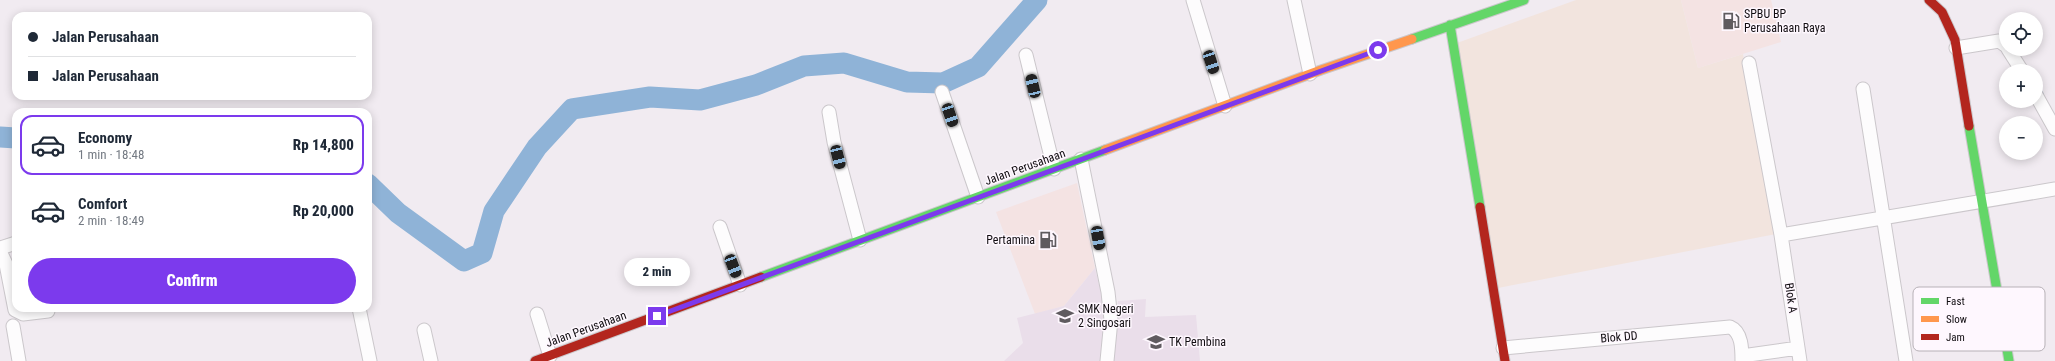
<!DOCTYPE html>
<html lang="en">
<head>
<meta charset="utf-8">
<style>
  :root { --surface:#fff; --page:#f6f6f7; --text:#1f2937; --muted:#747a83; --line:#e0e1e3; --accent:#7c3aed }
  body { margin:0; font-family:"Roboto Condensed",sans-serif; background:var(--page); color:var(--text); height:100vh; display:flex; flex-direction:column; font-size:15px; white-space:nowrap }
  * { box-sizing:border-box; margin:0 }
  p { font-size:13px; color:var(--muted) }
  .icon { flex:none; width:22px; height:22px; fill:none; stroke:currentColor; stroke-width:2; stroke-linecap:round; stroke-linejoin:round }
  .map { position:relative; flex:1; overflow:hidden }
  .side { position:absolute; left:12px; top:108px; width:360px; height:204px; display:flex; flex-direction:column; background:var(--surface); border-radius:12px; box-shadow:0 2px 10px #0003 }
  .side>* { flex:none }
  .banner { position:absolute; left:12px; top:12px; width:360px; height:88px; border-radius:12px; box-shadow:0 2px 10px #0003; display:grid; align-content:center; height:88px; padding:0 16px; background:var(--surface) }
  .buttons { position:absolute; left:1999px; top:12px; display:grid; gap:8px }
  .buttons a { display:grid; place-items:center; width:44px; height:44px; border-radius:50%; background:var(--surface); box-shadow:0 2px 10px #0003; font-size:20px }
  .end { position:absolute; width:18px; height:18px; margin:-9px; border:5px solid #7c3aed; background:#fff; box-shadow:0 0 0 2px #fff }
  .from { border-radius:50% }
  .bubble { position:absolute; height:28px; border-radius:14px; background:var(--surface); box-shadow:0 2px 10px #0003; font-size:13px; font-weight:800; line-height:28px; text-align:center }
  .car { position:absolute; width:12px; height:24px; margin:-12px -6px; border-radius:5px; box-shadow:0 0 3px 1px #0007; background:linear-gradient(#222 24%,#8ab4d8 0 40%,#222 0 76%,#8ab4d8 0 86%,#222 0) }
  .banner b { display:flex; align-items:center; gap:14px; height:38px; font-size:15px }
  .banner b+b { border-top:1px solid var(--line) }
  .banner i { width:10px; height:10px; background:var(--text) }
  ul { padding:7px 0 0; list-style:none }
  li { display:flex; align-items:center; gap:12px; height:60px; margin:0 8px 6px; padding:0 8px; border:2px solid transparent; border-radius:12px }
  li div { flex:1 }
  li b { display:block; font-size:15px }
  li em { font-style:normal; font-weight:800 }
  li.selected { border-color:var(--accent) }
  li>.icon { width:36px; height:36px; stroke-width:1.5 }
  .primary-button { display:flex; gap:8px; margin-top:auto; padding:8px 16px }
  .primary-button a { flex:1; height:46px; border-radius:24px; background:var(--accent); color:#fff; font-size:16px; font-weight:800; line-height:46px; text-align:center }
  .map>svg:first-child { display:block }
  .commercial { fill:#f4e3e3 }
  .industrial { fill:#f2e4de }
  .built { fill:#eadeea }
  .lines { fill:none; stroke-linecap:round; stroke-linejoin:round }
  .stream { stroke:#8fb3d7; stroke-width:3.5 }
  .river { stroke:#8fb3d7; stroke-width:21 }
  .street-casing { stroke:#cbc7cb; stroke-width:15 }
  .fast-casing { stroke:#cbc7cb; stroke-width:11 }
  .slow-casing { stroke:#cbc7cb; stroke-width:11 }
  .jam-casing { stroke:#cbc7cb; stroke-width:11 }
  .street { stroke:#fdfcfd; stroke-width:13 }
  .fast { stroke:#63d668; stroke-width:9 }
  .slow { stroke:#ff974d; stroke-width:9 }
  .jam { stroke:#b3261e; stroke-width:9 }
  .route { stroke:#7c3aed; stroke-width:5 }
  .labels { text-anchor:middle; stroke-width:3; stroke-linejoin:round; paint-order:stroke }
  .poi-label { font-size:12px; fill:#110d11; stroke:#fef7fe; text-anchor:start }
  .street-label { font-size:12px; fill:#110d11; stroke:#fef7fe }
  .key { fill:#fef7fe; stroke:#b7b1b7; stroke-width:1 }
  .key-label { font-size:11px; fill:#110d11 }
</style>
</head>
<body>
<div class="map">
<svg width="2055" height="361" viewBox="0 0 2055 361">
  <rect width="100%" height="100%" fill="#f1ebf1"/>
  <!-- commercial -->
  <path class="commercial" d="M1681,0h90l10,42 -83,26z
    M1077,183l18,85 -31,38 -29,8 -39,-102z"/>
  <!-- industrial -->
  <path class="industrial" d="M1576,0h105l17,68 45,-14 33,180 -278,54 -41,-245z"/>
  <!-- built -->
  <path class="built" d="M1095,268l9,38 2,32 -4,23h-98l19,-18 -6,-25 47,-12z
    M1146,299l-1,18 51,-2 4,46h-88l6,-60z"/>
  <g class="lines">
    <!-- stream -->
    <path class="stream" d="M2005,36l1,1
      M2036,83l6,11"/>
    <!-- river -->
    <path class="river" d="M0,137l16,1
      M368,184l30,29 66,48 18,-8 12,-42 43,-64 35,-38 78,-12 50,3 56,-15 48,-19 40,-3 63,19 36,1 35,-16 59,-67"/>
    <!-- street casing -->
    <g class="street-casing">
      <path id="street" d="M1193,0l32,106
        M1294,0l16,74
        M1956,48l43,-7 7,5
        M2008,49l14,22
        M1026,55l28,114
        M1749,63l32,172 19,126
        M1863,89l43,272
        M942,92l36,105
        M2036,95l19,34
        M829,112l5,30 26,98
        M1081,159l27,133 3,28 -4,41
        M720,227l20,58
        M1781,235l274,-46
        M0,248l16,-5
        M0,251l6,13 9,46 8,4 25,-3
        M359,308l11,53
        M537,314l13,42
        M13,326l6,35
        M424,330l7,31
        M1503,348l227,-21c12,5 12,22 12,34
        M1742,356l56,-8"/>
    </g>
    <!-- fast casing -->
    <g class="fast-casing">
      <path id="fast" d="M1450,25l30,182
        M1412,39l112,-39
        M1969,126l40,235
        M761,277l344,-127"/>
    </g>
    <!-- slow casing -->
    <g class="slow-casing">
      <path id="slow" d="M1105,150l216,-80 91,-31"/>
    </g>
    <!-- jam casing -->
    <g class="jam-casing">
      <path id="jam" d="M1929,0l13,12 13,28 14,86
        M1480,207l25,154
        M535,361l226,-84"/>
    </g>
    <!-- street -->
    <use href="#street" class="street"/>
    <!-- fast -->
    <use href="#fast" class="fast"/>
    <!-- slow -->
    <use href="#slow" class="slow"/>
    <!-- jam -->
    <use href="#jam" class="jam"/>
  </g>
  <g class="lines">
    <!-- route -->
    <path class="route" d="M657,316l721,-266"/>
  </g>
  <!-- icons -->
  <defs>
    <g id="fuel-bare" transform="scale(1.38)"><path d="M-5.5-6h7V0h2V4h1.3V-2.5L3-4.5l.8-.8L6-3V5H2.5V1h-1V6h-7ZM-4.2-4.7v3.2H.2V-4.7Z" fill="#5f5b5f" stroke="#fef7fe" stroke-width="2.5" paint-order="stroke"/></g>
    <g id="school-bare" transform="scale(1.38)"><path d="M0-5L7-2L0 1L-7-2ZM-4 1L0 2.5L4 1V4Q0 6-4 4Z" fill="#5f5b5f" stroke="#fef7fe" stroke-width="2.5" paint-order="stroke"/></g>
  </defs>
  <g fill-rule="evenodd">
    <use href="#fuel-bare" x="1731" y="21"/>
    <use href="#fuel-bare" x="1048" y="240"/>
    <use href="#school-bare" x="1065" y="316"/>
    <use href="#school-bare" x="1156" y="342"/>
  </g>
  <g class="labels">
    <!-- poi labels -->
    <g class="poi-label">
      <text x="1744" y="18">SPBU BP<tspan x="1744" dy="14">Perusahaan Raya</tspan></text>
      <text x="1035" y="244" text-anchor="end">Pertamina</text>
      <text x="1078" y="313">SMK Negeri<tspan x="1078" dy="14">2 Singosari</tspan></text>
      <text x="1169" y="346">TK Pembina</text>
    </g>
    <!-- street labels -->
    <g class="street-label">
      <text transform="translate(1025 167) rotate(-20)" y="4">Jalan Perusahaan</text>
      <text transform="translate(1791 298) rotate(81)" y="4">Blok A</text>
      <text transform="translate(586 329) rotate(-20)" y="4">Jalan Perusahaan</text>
      <text transform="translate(1619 337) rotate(-5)" y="4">Blok DD</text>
    </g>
  </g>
  <!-- legend -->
  <rect x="1913" y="287" width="132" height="64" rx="6" class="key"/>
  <rect x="1921" y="298" width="18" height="6" fill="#63d668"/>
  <rect x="1921" y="316" width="18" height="6" fill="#ff974d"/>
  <rect x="1921" y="334" width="18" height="6" fill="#b3261e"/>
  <g class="key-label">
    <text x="1946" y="305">Fast</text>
    <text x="1946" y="323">Slow</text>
    <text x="1946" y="341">Jam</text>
  </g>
</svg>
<div class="buttons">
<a><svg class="icon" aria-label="locate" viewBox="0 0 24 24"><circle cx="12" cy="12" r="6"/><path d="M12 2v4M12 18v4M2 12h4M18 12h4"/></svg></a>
<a>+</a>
<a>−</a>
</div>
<i class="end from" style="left:1378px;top:50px"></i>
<i class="end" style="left:657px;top:316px"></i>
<div class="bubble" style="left:624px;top:258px;width:66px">2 min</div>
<i class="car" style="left:1211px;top:62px;rotate:162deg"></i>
<i class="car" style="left:1033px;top:86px;rotate:347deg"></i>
<i class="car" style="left:950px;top:115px;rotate:161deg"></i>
<i class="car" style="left:838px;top:157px;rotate:166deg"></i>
<i class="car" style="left:1098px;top:238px;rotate:170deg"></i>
<i class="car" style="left:733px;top:266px;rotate:159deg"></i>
<div class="banner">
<b><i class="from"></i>Jalan Perusahaan</b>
<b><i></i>Jalan Perusahaan</b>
</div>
<section class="side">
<ul>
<li class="selected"><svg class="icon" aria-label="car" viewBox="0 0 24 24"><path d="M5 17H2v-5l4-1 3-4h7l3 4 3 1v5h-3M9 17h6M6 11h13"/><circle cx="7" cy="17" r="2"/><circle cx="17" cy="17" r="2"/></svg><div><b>Economy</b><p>1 min · 18:48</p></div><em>Rp 14,800</em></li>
<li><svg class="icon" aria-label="car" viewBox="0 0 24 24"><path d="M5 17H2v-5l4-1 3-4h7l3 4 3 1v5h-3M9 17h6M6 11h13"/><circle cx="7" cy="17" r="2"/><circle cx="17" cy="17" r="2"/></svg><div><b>Comfort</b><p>2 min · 18:49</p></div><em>Rp 20,000</em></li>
</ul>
<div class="primary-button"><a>Confirm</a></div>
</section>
</div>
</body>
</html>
